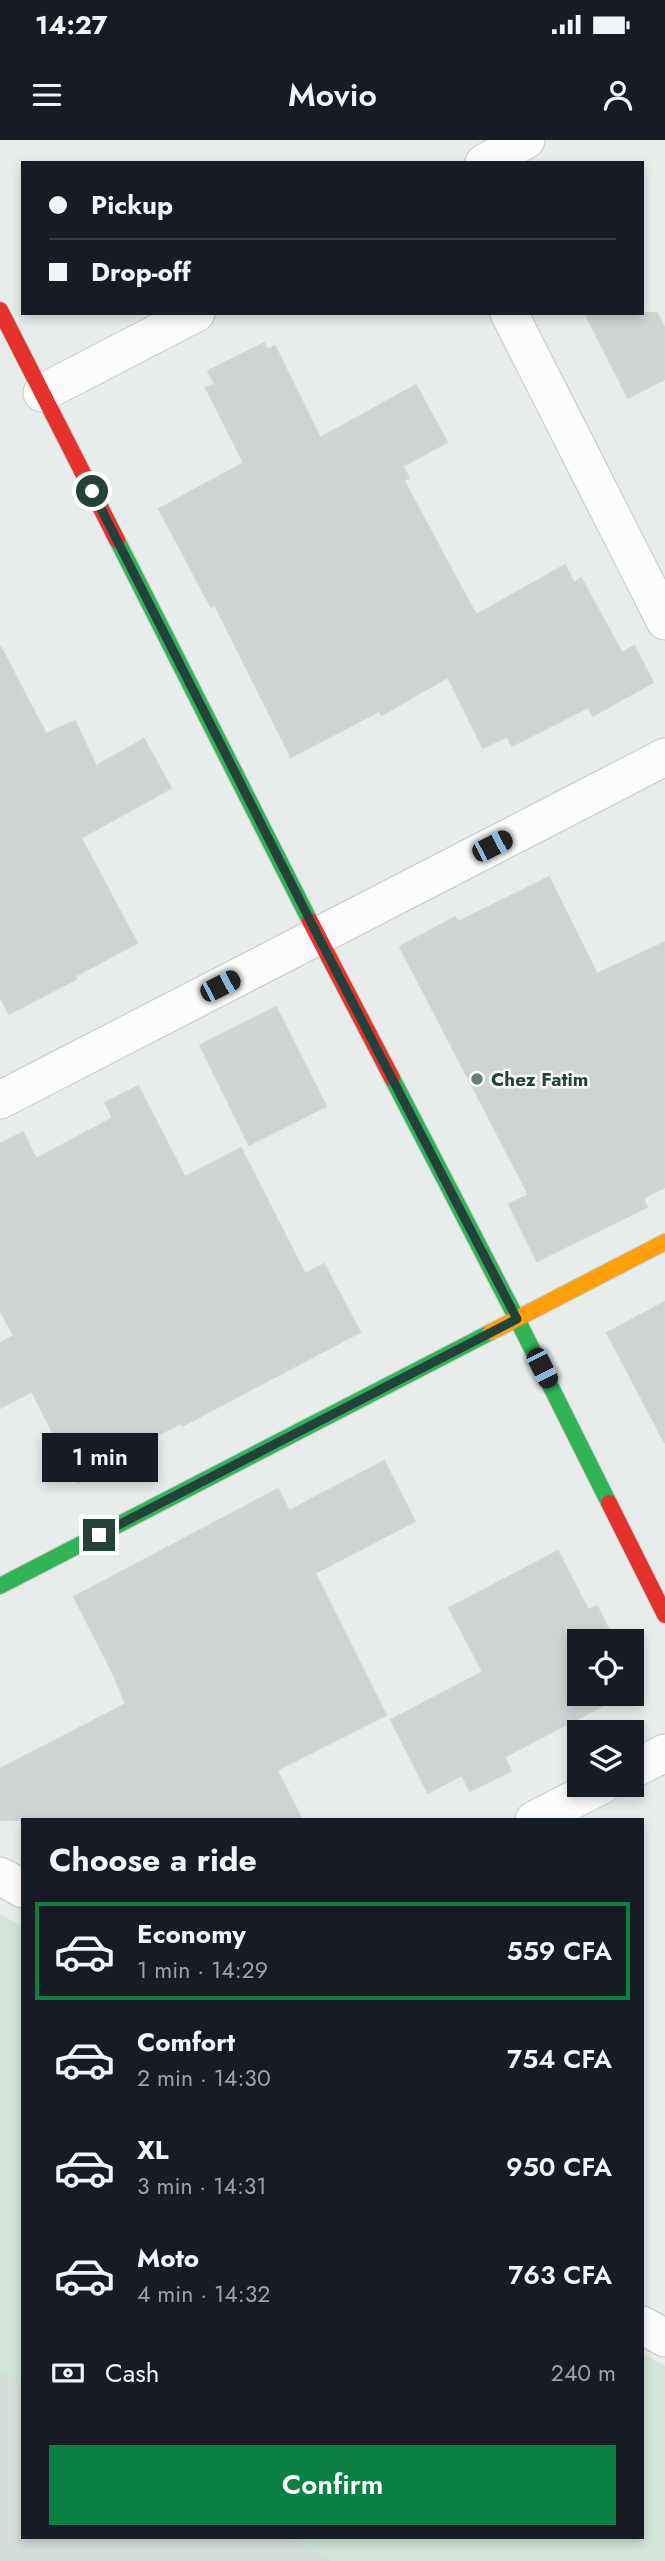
<!DOCTYPE html>
<html lang="en">
<head>
<meta charset="utf-8">
<style>
  :root { --surface:#171b24; --page:#242831; --text:#f1f3f6; --muted:#9ea1a6; --line:#363941; --accent:#0b8043 }
  body { margin:0; font-family:Jost,sans-serif; background:var(--page); color:var(--text); height:100vh; display:flex; flex-direction:column; font-size:26px; white-space:nowrap }
  * { box-sizing:border-box; margin:0 }
  p { font-size:23px; color:var(--muted) }
  .icon { flex:none; width:38px; height:38px; fill:none; stroke:currentColor; stroke-width:2; stroke-linecap:round; stroke-linejoin:round }
  .map { position:relative; flex:1; overflow:hidden }
  .sheet { position:absolute; left:21px; top:1678px; width:623px; height:721px; display:flex; flex-direction:column; background:var(--surface); border-radius:0px; box-shadow:0 4px 10px #0003 }
  .sheet>* { flex:none }
  .hud { position:absolute; left:21px; top:21px; width:623px; height:154px; border-radius:0px; box-shadow:0 4px 10px #0003; display:grid; align-content:center; height:154px; padding:0 28px; background:var(--surface) }
  .buttons { position:absolute; left:567px; top:1489px; display:grid; gap:14px }
  .buttons a { display:grid; place-items:center; width:77px; height:77px; border-radius:0px; background:var(--surface); box-shadow:0 4px 10px #0003; font-size:35px }
  .end { position:absolute; width:32px; height:32px; margin:-16px; border:9px solid #24423a; background:#fff; box-shadow:0 0 0 4px #fff }
  .from { border-radius:50% }
  .bubble { position:absolute; height:49px; border-radius:0px; background:var(--surface); box-shadow:0 4px 10px #0003; font-size:23px; font-weight:600; line-height:49px; text-align:center }
  .car { position:absolute; width:21px; height:42px; margin:-21px -10px; border-radius:9px; box-shadow:0 0 5px 2px #0007; background:linear-gradient(#222 24%,#8ab4d8 0 40%,#222 0 76%,#8ab4d8 0 86%,#222 0) }
  .hud b { display:flex; align-items:center; gap:24px; height:66px; font-size:26px }
  .hud b+b { border-top:2px solid var(--line) }
  .hud i { width:18px; height:18px; background:var(--text) }
  ul { padding:0; list-style:none }
  li { display:flex; align-items:center; gap:21px; height:98px; margin:0 14px 10px; padding:0 14px; border:4px solid transparent; border-radius:0px }
  li div { flex:1 }
  li b { display:block; font-size:26px }
  li em { font-style:normal; font-weight:600 }
  li.selected { border-color:var(--accent) }
  li>.icon { width:63px; height:63px; stroke-width:1.5 }
  h2 { padding:0 28px; font-size:32px; line-height:84px }
  .pay { display:flex; align-items:center; gap:18px; height:77px; padding:0 28px; font-size:26px }
  .pay p { margin-inline-start:auto }
  .button { display:flex; gap:14px; margin-top:auto; padding:14px 28px }
  .button a { flex:1; height:80px; border-radius:0px; background:var(--accent); color:#fff; font-size:28px; font-weight:600; line-height:80px; text-align:center }
  .status { display:flex; justify-content:space-between; align-items:center; height:49px; padding:0 35px; background:var(--surface); direction:ltr }
  .status svg { height:19px; fill:currentColor }
  header { display:flex; justify-content:space-between; align-items:center; height:91px; padding:0 28px; background:var(--surface); font-size:32px; font-weight:600 }
  .map>svg:first-child { display:block }
  .built { fill:#d6dedb }
  .green { fill:#d1e6d8 }
  .building { fill:#cfd4d2; stroke:#d1d6d4; stroke-width:2 }
  .lines { fill:none; stroke-linecap:round; stroke-linejoin:round }
  .street-casing { stroke:#c5cac8; stroke-width:39 }
  .fast-casing { stroke:#c3cbc8; stroke-width:18 }
  .slow-casing { stroke:#c3cbc8; stroke-width:18 }
  .jam-casing { stroke:#c3cbc8; stroke-width:18 }
  .street { stroke:#fcfcfc; stroke-width:37 }
  .fast { stroke:#30b455; stroke-width:16 }
  .slow { stroke:#ff9f0a; stroke-width:16 }
  .jam { stroke:#e5322d; stroke-width:16 }
  .route { stroke:#24423a; stroke-width:9 }
  .poi-dot { fill:#697e78; stroke:#f7fbf9; stroke-width:2.5 }
  .labels { text-anchor:middle; stroke-width:5; stroke-linejoin:round; paint-order:stroke }
  .poi-label { font-size:19px; font-weight:bold; fill:#24423a; stroke:#f7fbf9; text-anchor:start }
</style>
</head>
<body>
<div class="status"><b>14:27</b><svg viewBox="0 0 49 12"><path d="M0 12V9h3v3zM5 12V6h3v6zM10 12V3h3v9zM15 12V0h3v12zM26 1h20v11H26zM47 4h2v5h-2z"/></svg></div>
<header><svg class="icon" aria-label="menu" viewBox="0 0 24 24"><path d="M4 6h16M4 12h16M4 18h16"/></svg>Movio<svg class="icon" aria-label="person" viewBox="0 0 24 24"><circle cx="12" cy="8" r="4"/><path d="M4 21q1-7 8-7t8 7"/></svg></header>
<div class="map">
<svg width="665" height="2421" viewBox="0 0 665 2421">
  <rect width="100%" height="100%" fill="#e8edeb"/>
  <!-- built -->
  <path class="built" d="M0,2230l23,13v155h268l41,23h-332z"/>
  <!-- green -->
  <path class="green" d="M0,1774l23,13v456l-23,-13z
    M642,2213l23,13v195h-333l-41,-23h351z"/>
  <!-- building -->
  <path class="building" d="M585,173h72l8,16v50l-37,19z
    M264,203l3,7 8,-4 45,92 96,-53 31,57 -44,24 6,12 -5,3 72,134 89,-50 9,18 7,-5 41,75 12,-7 19,36 -60,34 -5,-9 -76,39 -5,-10 -24,12 -35,-71 -66,38 -3,-4 -88,46 -76,-152 -4,2 -52,-98 85,-46 -38,-75 9,-4 -7,-13z
    M0,506l46,88 29,-13 21,45 48,-27 27,49 -90,50 56,105 -62,33 1,3 -67,35 -9,-17z
    M549,737l48,97 68,-32v245l-22,11 4,9 -110,54 -28,-57 20,-9 -129,-248 55,-30 3,5z
    M276,867l50,99 -77,39 -49,-100z
    M138,946l47,91 56,-29 64,126 19,-10 36,68 -178,94 -1,-3 -54,28 3,6 -52,26 -46,-92 -32,17v-65l14,-7 -14,-26v-166l23,-12 13,27 77,-41 -8,-15z
    M665,1162v141l-58,-110z
    M384,1321l31,60 -100,52 71,142 -109,55 25,50h-302v-51l126,-65 -13,-31 -39,-76 204,-108 11,22z
    M558,1411l30,59 9,-4 18,36h-36v52h46l-121,63 7,14 -41,20 -8,-16 -34,18 -37,-73 92,-48 -34,-64z"/>
  <g class="lines">
    <!-- street casing -->
    <g class="street-casing">
      <path id="street" d="M484,23l42,-23
        M509,173l156,308
        M42,253l154,-80
        M0,960l665,-343
        M632,1630l33,-17
        M534,1680l68,-35
        M0,1736l23,13
        M642,2185l23,13"/>
    </g>
    <!-- fast casing -->
    <g class="fast-casing">
      <path id="fast" d="M117,400l193,381
        M392,938l125,241 92,184
        M0,1446l491,-254"/>
    </g>
    <!-- slow casing -->
    <g class="slow-casing">
      <path id="slow" d="M491,1192l174,-90"/>
    </g>
    <!-- jam casing -->
    <g class="jam-casing">
      <path id="jam" d="M0,170l117,230
        M310,781l82,157
        M609,1363l56,112"/>
    </g>
    <!-- street -->
    <use href="#street" class="street"/>
    <!-- fast -->
    <use href="#fast" class="fast"/>
    <!-- slow -->
    <use href="#slow" class="slow"/>
    <!-- jam -->
    <use href="#jam" class="jam"/>
  </g>
  <g class="lines">
    <!-- route -->
    <path class="route" d="M92,351l226,445 199,383 -418,216"/>
  </g>
  <!-- markers -->
  <circle class="poi-dot" cx="477" cy="939" r="7"/>
  <g class="labels">
    <!-- poi labels -->
    <g class="poi-label">
      <text x="491" y="946">Chez Fatim</text>
    </g>
  </g>
</svg>
<div class="buttons">
<a><svg class="icon" aria-label="locate" viewBox="0 0 24 24"><circle cx="12" cy="12" r="6"/><path d="M12 2v4M12 18v4M2 12h4M18 12h4"/></svg></a>
<a><svg class="icon" aria-label="layers" viewBox="0 0 24 24"><path d="M12 4l9 5-9 5-9-5zM3 14l9 5 9-5"/></svg></a>
</div>
<i class="end from" style="left:92px;top:351px"></i>
<i class="end" style="left:99px;top:1395px"></i>
<div class="bubble" style="left:42px;top:1293px;width:116px">1 min</div>
<i class="car" style="left:492px;top:706px;rotate:63deg"></i>
<i class="car" style="left:220px;top:846px;rotate:63deg"></i>
<i class="car" style="left:542px;top:1228px;rotate:153deg"></i>
<div class="hud">
<b><i class="from"></i>Pickup</b>
<b><i></i>Drop-off</b>
</div>
<section class="sheet">
<h2>Choose a ride</h2>
<ul>
<li class="selected"><svg class="icon" aria-label="car" viewBox="0 0 24 24"><path d="M5 17H2v-5l4-1 3-4h7l3 4 3 1v5h-3M9 17h6M6 11h13"/><circle cx="7" cy="17" r="2"/><circle cx="17" cy="17" r="2"/></svg><div><b>Economy</b><p>1 min · 14:29</p></div><em>559 CFA</em></li>
<li><svg class="icon" aria-label="car" viewBox="0 0 24 24"><path d="M5 17H2v-5l4-1 3-4h7l3 4 3 1v5h-3M9 17h6M6 11h13"/><circle cx="7" cy="17" r="2"/><circle cx="17" cy="17" r="2"/></svg><div><b>Comfort</b><p>2 min · 14:30</p></div><em>754 CFA</em></li>
<li><svg class="icon" aria-label="car" viewBox="0 0 24 24"><path d="M5 17H2v-5l4-1 3-4h7l3 4 3 1v5h-3M9 17h6M6 11h13"/><circle cx="7" cy="17" r="2"/><circle cx="17" cy="17" r="2"/></svg><div><b>XL</b><p>3 min · 14:31</p></div><em>950 CFA</em></li>
<li><svg class="icon" aria-label="car" viewBox="0 0 24 24"><path d="M5 17H2v-5l4-1 3-4h7l3 4 3 1v5h-3M9 17h6M6 11h13"/><circle cx="7" cy="17" r="2"/><circle cx="17" cy="17" r="2"/></svg><div><b>Moto</b><p>4 min · 14:32</p></div><em>763 CFA</em></li>
</ul>
<div class="pay"><svg class="icon" aria-label="cash" viewBox="0 0 24 24"><path d="M3 7h18v10H3z"/><circle cx="12" cy="12" r="2"/></svg>Cash<p>240 m</p></div>
<div class="button"><a>Confirm</a></div>
</section>
</div>
</body>
</html>
